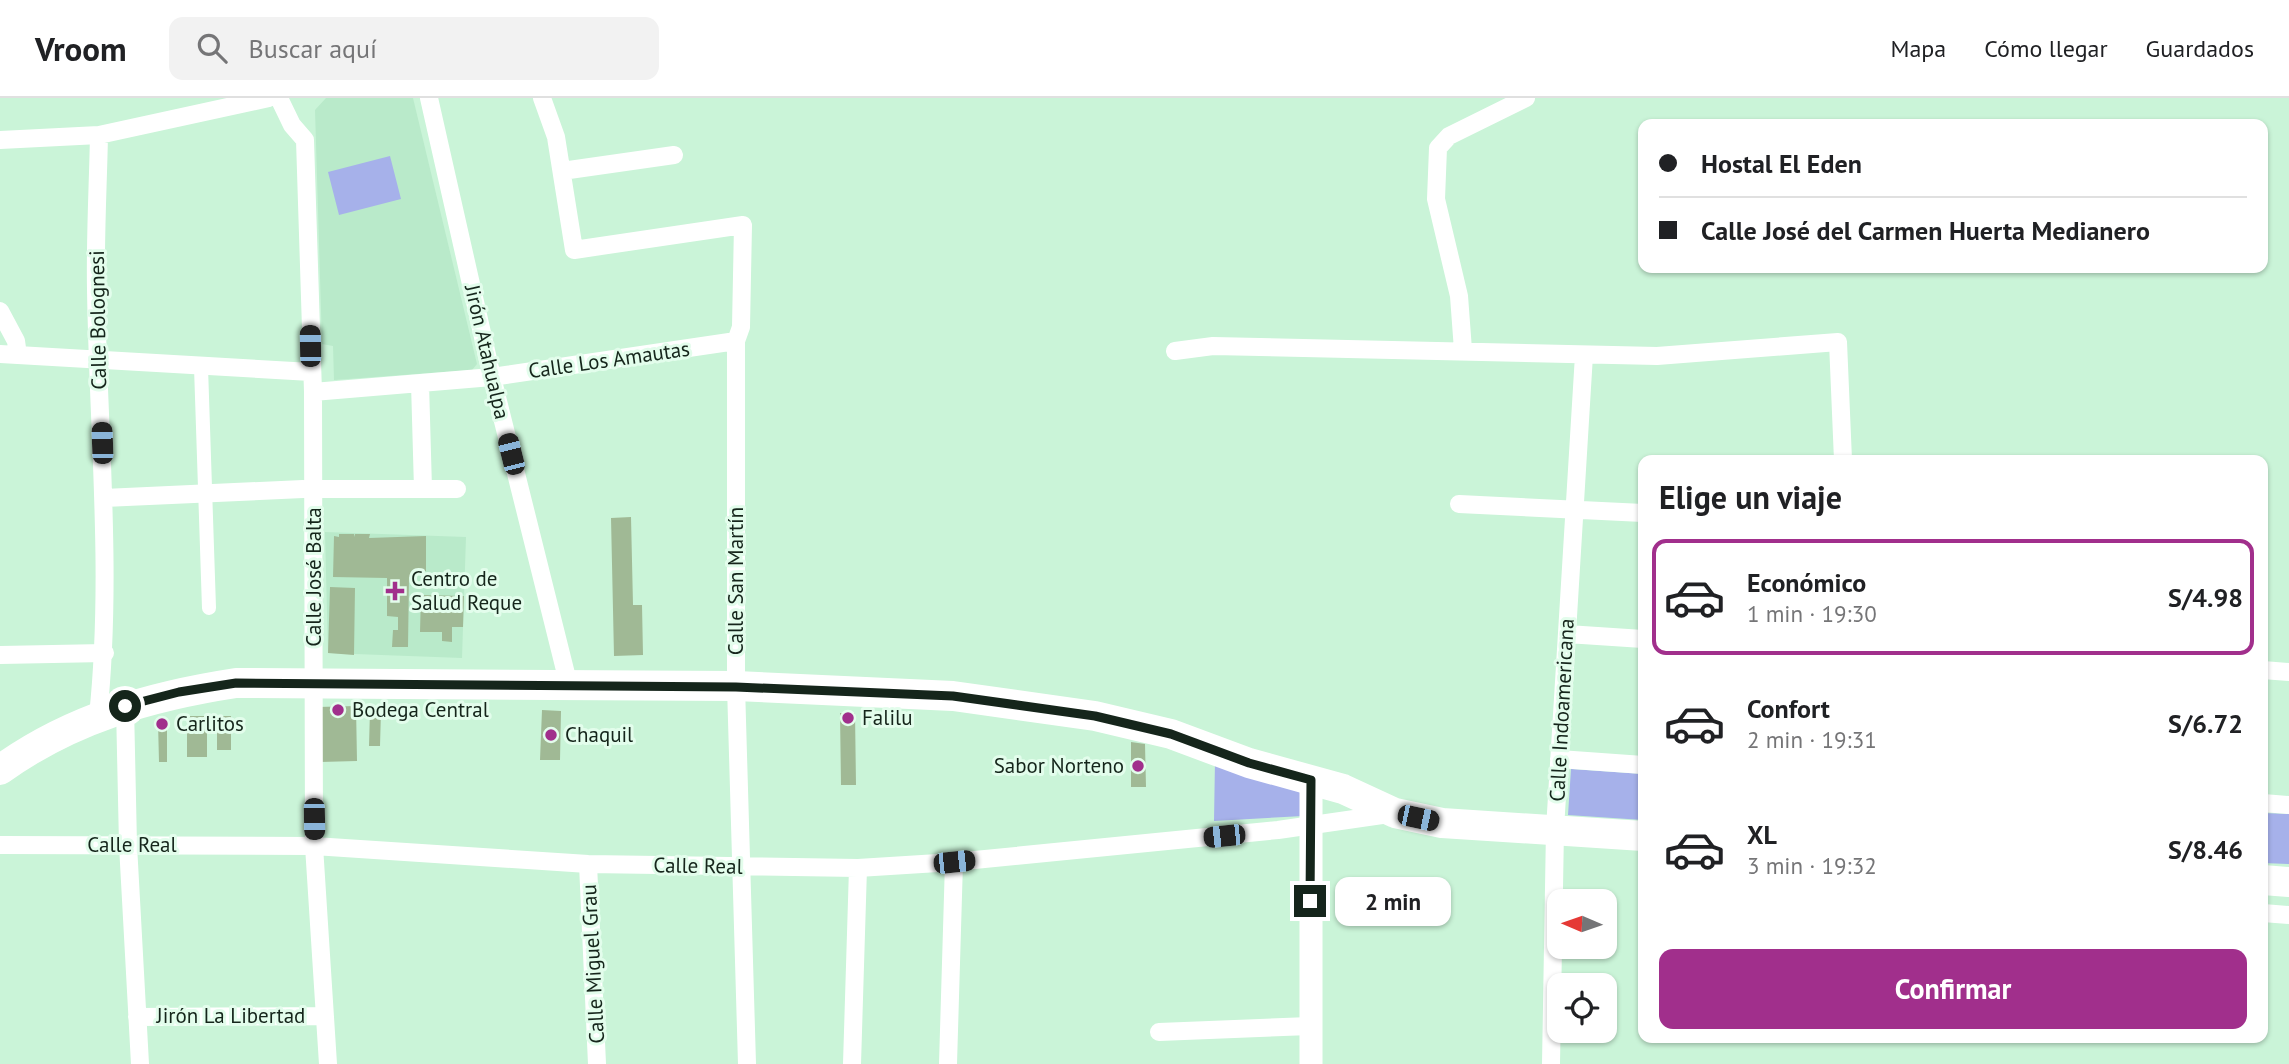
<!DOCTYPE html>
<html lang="es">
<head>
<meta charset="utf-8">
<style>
  :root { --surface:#fff; --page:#f2f2f2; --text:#202124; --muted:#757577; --line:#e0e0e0; --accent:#a12f8c }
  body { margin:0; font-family:"PT Sans",sans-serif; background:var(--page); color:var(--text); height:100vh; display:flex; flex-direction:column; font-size:26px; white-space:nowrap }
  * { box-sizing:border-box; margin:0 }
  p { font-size:23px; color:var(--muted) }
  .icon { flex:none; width:38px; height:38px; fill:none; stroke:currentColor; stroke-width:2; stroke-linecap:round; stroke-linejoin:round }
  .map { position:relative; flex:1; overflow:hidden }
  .side { position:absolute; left:1638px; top:357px; width:630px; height:588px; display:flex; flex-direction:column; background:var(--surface); border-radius:14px; box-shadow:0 2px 5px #0004 }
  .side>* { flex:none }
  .top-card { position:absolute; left:1638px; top:21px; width:630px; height:154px; border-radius:14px; box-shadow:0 2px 5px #0004; display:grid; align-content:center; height:154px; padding:0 21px; background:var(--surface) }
  .needle { width:46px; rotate:272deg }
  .buttons { position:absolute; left:1547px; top:791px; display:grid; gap:14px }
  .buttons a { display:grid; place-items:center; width:70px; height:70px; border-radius:14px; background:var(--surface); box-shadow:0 2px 5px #0004; font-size:35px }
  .end { position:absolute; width:32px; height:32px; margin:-16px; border:9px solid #15251b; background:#fff; box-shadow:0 0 0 4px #fff }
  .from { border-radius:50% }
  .bubble { position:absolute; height:49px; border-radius:14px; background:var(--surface); box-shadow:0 2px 5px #0004; font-size:23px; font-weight:800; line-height:49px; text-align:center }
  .car { position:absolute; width:21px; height:42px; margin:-21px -10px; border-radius:9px; box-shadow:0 0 5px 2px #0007; background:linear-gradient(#222 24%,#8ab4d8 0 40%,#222 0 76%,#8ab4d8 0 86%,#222 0) }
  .top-card b { display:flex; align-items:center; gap:24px; height:66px; font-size:26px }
  .top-card b+b { border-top:2px solid var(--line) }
  .top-card i { width:18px; height:18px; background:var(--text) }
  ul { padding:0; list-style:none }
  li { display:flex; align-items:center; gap:21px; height:116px; margin:0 14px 10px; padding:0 7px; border:4px solid transparent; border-radius:14px }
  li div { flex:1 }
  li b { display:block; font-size:26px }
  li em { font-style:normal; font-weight:800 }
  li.on { border-color:var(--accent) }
  li>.icon { width:63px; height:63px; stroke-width:1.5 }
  h2 { padding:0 21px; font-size:32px; line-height:84px }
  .cta { display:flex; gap:14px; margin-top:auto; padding:14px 21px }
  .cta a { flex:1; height:80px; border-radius:14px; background:var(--accent); color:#fff; font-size:28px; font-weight:800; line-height:80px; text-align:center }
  header { display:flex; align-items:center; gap:42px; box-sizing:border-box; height:98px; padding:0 35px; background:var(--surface); border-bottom:2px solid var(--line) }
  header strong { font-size:33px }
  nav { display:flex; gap:38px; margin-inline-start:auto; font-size:24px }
  .search { width:490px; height:63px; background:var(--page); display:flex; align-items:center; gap:18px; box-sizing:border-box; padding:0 24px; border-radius:14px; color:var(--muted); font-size:26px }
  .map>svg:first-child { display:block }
  .built { fill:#b9eaca }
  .green { fill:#a6b1ea }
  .building { fill:#a0b995 }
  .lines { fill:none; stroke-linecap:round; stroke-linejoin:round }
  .pedestrian { stroke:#fff; stroke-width:14 }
  .minor { stroke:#fff; stroke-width:18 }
  .tertiary { stroke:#fff; stroke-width:23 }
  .trunk { stroke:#fff; stroke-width:30 }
  .route { stroke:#15251b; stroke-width:9 }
  .poi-dot { fill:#a12f8c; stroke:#e3fdec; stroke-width:2.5 }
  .labels { text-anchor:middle; stroke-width:6; stroke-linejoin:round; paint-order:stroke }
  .street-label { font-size:21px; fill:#15251b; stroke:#e3fdec }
  .poi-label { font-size:21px; fill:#15251b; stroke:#e3fdec; text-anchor:start }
</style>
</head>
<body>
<header>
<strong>Vroom</strong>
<div class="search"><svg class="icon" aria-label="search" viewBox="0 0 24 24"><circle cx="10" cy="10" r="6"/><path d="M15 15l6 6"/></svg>Buscar aquí</div>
<nav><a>Mapa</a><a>Cómo llegar</a><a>Guardados</a></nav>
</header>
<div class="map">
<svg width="2289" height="966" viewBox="0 0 2289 966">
  <rect width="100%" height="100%" fill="#caf4d8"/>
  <!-- built -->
  <path class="built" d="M326,0h87l64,266 -5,6 -138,10 -1,-34 -11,-2 -7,-234z
    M325,434l141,5 -4,121 -134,-5z"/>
  <!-- green -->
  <path class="green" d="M390,58l11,43 -62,16 -11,-43z
    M1215,663l91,31 -3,24 -89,5z
    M1571,671l72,5v46l-75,-5z
    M2263,715l26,1v50l-26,-1z"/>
  <!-- building -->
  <path class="building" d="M631,419l2,88h9l1,50 -29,1 -3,-138z
    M339,436h15l1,3v-3h15l-1,4 57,-2v35h-10v6h-7l-1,70h-16l1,-17h5v-13l-11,-1v-38l-54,-1 1,-41 5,1z
    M330,489l25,1 -1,67 -26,-2z
    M421,497l43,1 -1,31h-11v15l-10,-1v-9h-22z
    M356,608l1,55 -37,1 -2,-55z
    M370,612h11l-1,36h-11z
    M542,612l19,1 -1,49h-20z
    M840,615h15l1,72h-15z
    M187,618h20v41h-20z
    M217,618h14v34h-14z
    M158,624h9v40h-8z
    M1131,644l14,2 1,43h-15z"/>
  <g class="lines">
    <!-- pedestrian -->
    <path class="pedestrian" d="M201,269l8,241"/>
    <!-- minor -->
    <path class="minor" d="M279,0l13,27 13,15 8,252 1,454 14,218
      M429,0l63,279 77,309
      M542,0l14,39 18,113 169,-25 -2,102 -5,14v345l11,378
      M0,42l99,-5 170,-37
      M562,73l112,-16
      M0,213l16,30 2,14
      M1463,252l-4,-54 -23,-97 2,-51 11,-12 77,-38
      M1175,253l38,-5 444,10 181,-14 5,118
      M0,256l311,18
      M420,285l3,106
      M313,294l179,-15 244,-36
      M314,391h143
      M104,400l199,-9
      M1459,406l184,9
      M1567,536l76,5
      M0,557l105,-2
      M2263,572l26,2
      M125,608l3,139 12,219
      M98,618c15,-142 0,-285 -2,-427 -1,-51 2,-103 3,-154
      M1559,661l84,6
      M2263,705l26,2
      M0,747l314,1 274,18 270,4 96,-6 324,-32 111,-16
      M588,766l9,200
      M2263,815l26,2
      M137,919l188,-1
      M1159,934l151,-6
      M852,966l6,-196
      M948,966l6,-202
      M1551,966l4,-235 29,-474"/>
    <!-- tertiary -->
    <path class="tertiary" d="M1311,966v-284"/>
    <!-- trunk -->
    <path class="trunk" d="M0,672c70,-51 151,-74 236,-87l500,3 217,10 142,20 76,18 78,29 94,26 52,24 47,10 201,13
      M2263,782l26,2"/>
  </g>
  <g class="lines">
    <!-- route -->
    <path class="route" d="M125,608l54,-14 57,-9 500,4 217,9 142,20 76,18 78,29 62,17 -1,121"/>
  </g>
  <!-- markers -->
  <g class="poi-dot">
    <path d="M391.5 482.5h7v7h7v7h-7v7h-7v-7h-7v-7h7z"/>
    <circle cx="338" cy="612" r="7"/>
    <circle cx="848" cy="620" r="7"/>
    <circle cx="162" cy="626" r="7"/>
    <circle cx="551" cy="637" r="7"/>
    <circle cx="1138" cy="668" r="7"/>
  </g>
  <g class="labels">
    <!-- street labels -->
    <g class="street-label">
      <text transform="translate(98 222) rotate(-91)" y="7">Calle Bolognesi</text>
      <text transform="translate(487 254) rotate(77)" y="7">Jirón Atahualpa</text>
      <text transform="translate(609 262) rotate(-8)" y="7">Calle Los Amautas</text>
      <text transform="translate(314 479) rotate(-90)" y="7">Calle José Balta</text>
      <text transform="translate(736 483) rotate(-90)" y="7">Calle San Martín</text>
      <text transform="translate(1562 612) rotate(-87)" y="7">Calle Indoamericana</text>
      <text x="132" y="754">Calle Real</text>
      <text transform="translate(698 768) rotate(1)" y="7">Calle Real</text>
      <text transform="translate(593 866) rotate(-93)" y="7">Calle Miguel Grau</text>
      <text x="231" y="925">Jirón La Libertad</text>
    </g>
    <!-- poi labels -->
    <g class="poi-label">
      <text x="411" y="488">Centro de<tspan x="411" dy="24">Salud Reque</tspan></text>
      <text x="352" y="619">Bodega Central</text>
      <text x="862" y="627">Falilu</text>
      <text x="176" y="633">Carlitos</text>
      <text x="565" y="644">Chaquil</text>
      <text x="1124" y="675" text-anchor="end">Sabor Norteno</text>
    </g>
  </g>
</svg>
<div class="buttons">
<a><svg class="needle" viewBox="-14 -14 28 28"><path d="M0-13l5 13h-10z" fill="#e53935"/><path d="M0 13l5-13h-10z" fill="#757577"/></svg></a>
<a><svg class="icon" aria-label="locate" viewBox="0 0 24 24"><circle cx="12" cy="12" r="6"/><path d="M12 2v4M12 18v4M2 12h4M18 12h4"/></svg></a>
</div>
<i class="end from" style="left:125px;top:608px"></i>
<i class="end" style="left:1310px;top:803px"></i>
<div class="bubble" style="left:1335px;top:779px;width:116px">2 min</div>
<i class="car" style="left:310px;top:248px;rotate:359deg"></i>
<i class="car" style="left:102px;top:345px;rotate:358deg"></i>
<i class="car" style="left:511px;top:356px;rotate:346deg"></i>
<i class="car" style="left:1418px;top:720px;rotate:102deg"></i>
<i class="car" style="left:314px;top:721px;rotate:179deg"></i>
<i class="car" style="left:1224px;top:738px;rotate:264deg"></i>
<i class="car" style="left:954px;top:764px;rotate:84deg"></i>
<div class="top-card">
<b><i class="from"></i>Hostal El Eden</b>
<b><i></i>Calle José del Carmen Huerta Medianero</b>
</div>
<section class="side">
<h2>Elige un viaje</h2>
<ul>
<li class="on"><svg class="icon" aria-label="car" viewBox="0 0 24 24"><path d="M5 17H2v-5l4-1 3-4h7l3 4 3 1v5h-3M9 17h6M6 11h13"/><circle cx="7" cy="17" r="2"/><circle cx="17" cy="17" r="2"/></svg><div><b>Económico</b><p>1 min · 19:30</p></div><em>S/4.98</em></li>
<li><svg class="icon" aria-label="car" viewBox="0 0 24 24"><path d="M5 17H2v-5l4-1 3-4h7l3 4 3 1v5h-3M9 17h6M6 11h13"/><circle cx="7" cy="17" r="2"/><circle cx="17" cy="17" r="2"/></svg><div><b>Confort</b><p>2 min · 19:31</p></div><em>S/6.72</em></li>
<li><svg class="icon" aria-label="car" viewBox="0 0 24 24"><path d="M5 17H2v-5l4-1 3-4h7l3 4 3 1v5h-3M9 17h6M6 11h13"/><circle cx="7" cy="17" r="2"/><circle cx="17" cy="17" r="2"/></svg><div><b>XL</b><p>3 min · 19:32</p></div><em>S/8.46</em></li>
</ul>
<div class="cta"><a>Confirmar</a></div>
</section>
</div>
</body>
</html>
